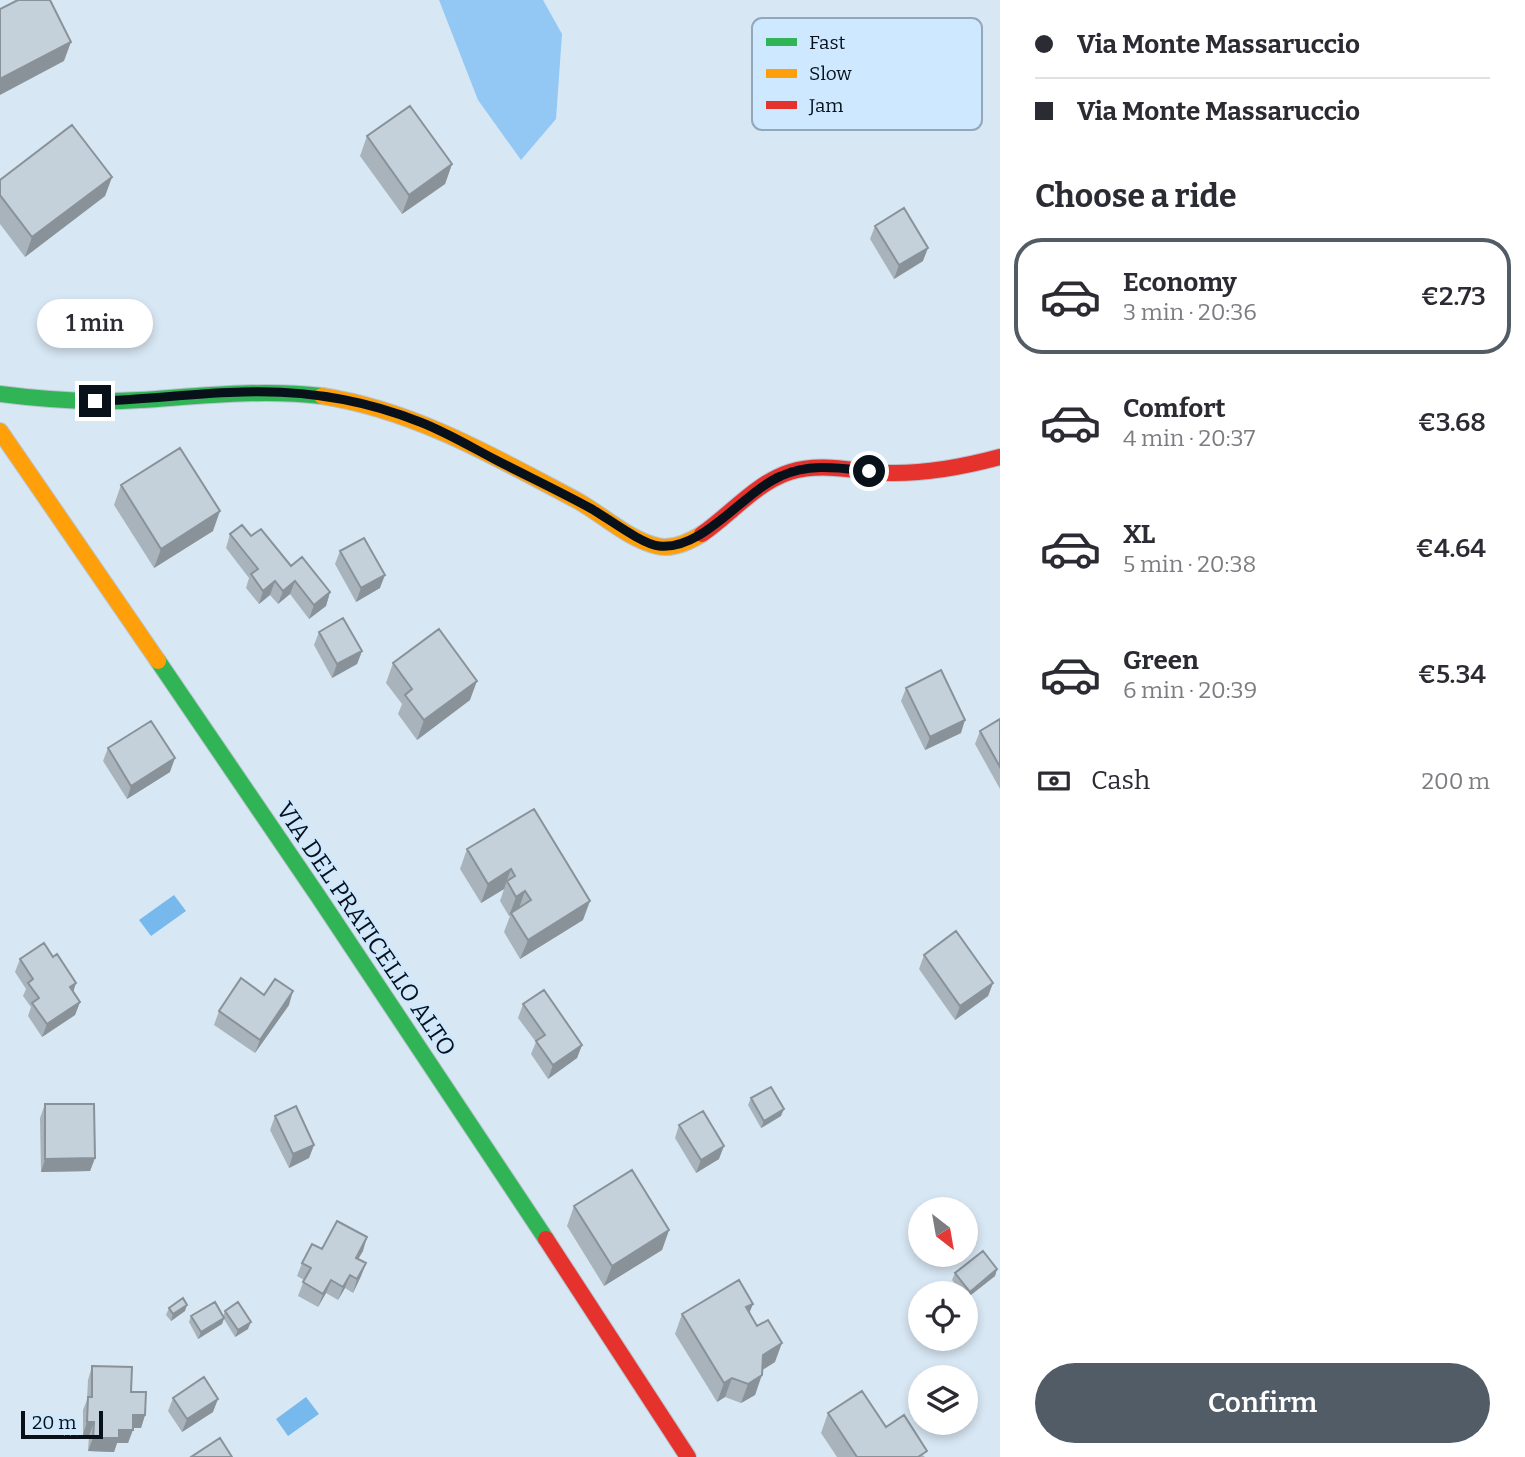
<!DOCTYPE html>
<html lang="en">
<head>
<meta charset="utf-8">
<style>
  :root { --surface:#fff; --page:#f7f7f7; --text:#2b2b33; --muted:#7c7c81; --line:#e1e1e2; --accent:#515c66 }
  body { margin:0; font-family:Bitter,serif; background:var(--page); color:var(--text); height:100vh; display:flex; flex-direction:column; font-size:26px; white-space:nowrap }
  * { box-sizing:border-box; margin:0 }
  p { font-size:23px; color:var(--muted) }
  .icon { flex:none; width:38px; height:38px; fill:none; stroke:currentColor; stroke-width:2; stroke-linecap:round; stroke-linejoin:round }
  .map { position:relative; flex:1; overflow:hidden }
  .details { display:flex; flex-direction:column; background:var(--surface); width:525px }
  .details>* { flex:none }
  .guide { display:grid; align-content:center; height:154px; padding:0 35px; background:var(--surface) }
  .needle { width:46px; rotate:149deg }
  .fabs { position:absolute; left:908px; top:1197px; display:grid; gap:14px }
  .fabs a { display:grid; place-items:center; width:70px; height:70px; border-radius:50%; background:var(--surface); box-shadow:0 4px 10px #0003; font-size:35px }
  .scale { position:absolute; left:21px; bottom:18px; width:82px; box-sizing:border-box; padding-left:7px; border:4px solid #081119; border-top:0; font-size:19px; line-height:24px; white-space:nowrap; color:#081119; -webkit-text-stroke:5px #cde8ff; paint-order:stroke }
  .end { position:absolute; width:32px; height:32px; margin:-16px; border:9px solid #081119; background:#fff; box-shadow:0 0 0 4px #fff }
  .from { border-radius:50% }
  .bubble { position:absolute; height:49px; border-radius:24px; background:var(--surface); box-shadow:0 4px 10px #0003; font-size:23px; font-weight:600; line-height:49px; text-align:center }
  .guide b { display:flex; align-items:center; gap:24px; height:66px; font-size:26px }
  .guide b+b { border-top:2px solid var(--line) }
  .guide i { width:18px; height:18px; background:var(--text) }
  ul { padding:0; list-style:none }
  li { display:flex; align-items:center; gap:21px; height:116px; margin:0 14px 10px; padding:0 21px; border:4px solid transparent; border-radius:28px }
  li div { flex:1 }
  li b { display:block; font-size:26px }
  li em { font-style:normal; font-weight:600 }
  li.on { border-color:var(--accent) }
  li>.icon { width:63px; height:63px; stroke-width:1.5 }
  h2 { padding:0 35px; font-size:32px; line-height:84px }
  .pay { display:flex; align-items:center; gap:18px; height:77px; padding:0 35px; font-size:26px }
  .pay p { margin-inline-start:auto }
  .primary-button { display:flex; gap:14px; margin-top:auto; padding:14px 35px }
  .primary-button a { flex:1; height:80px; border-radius:42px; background:var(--accent); color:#fff; font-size:28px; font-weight:600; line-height:80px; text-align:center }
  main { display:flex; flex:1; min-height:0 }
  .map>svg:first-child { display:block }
  .forest { fill:#92c8f3 }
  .water { fill:#77b9ec }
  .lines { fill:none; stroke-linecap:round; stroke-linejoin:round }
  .fast-casing { stroke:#b9c5ce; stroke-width:18 }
  .slow-casing { stroke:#b9c5ce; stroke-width:18 }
  .jam-casing { stroke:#b9c5ce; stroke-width:18 }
  .fast { stroke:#30b455; stroke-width:16 }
  .slow { stroke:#ff9f0a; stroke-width:16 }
  .jam { stroke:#e5322d; stroke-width:16 }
  .wall { fill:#a9b3bb }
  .shaded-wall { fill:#899299 }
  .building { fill:#c4d0da; stroke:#899299; stroke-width:2 }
  .route { stroke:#081119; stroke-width:9 }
  .labels { text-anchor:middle; stroke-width:5; stroke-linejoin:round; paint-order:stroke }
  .street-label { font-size:24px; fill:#081119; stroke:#cde8ff }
  .key { fill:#cde8ff; stroke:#92a8ba; stroke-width:2 }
  .key-label { font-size:19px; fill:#081119 }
</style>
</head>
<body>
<main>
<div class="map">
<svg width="1000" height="1457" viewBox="0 0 1000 1457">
  <rect width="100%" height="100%" fill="#d8e7f4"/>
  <!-- forest -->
  <path class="forest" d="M439,0h104l19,34 -6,85 -35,41 -43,-60z"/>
  <!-- water -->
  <path class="water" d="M174,895l12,16 -35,25 -12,-16z
    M306,1397l13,17 -31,22 -12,-17z"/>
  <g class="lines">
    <!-- fast casing -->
    <g class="fast-casing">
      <path id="fast" d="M0,394c46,6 93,9 140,6 61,-4 121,-11 182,-4
        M158,661l160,235 228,343"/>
    </g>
    <!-- slow casing -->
    <g class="slow-casing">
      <path id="slow" d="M322,396c92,14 175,62 256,105 25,14 50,38 79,45 15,4 32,-4 45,-12
        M0,431l158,230"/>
    </g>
    <!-- jam casing -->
    <g class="jam-casing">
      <path id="jam" d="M702,534c29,-20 54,-51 88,-62 32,-10 66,0 98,1 38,1 75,-6 112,-16
        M546,1239l142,218"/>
    </g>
    <!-- fast -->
    <use href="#fast" class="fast"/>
    <!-- slow -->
    <use href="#slow" class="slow"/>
    <!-- jam -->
    <use href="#jam" class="jam"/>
  </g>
  <!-- wall -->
  <path class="wall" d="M367,136l85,28 -7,20 -43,30 -42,-58z
    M112,177l-7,19 -80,61 -25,-33v-44z
    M875,226l48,35 -29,18 -24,-40z
    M121,485l92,46 -59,37 -40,-63z
    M230,534l21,2 40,30 39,26 -4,14 -17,13 -19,-25 -12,10 -8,-9 -11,9 -13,-16 3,-10 -23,-30z
    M340,551l40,37 -24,14 -21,-38z
    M319,632l43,19 -5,13 -25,14 -18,-33z
    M393,663l77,37 -53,40 -19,-26 4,-10 -16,-21z
    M906,688l55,45 -36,17 -24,-49z
    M1000,719v70l-25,-45 5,-13z
    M108,748l62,24 -43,27 -24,-38z
    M534,809l49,111 -63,39 -16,-27 6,-16h-1l-9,-15 4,-12 -23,14 -21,-34 7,-20z
    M924,955l69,28 -5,13 -33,24 -36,-51z
    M20,959l53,33 7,10 -5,13 -33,22 -14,-21 3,-9 -8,-11 3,-7 -11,-17z
    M264,995l25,10 -34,48 -41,-28 5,-14z
    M523,1004l59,41 -5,13 -29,21 -17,-25 5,-12 -18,-24z
    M751,1098l30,18 -20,12 -13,-23z
    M45,1104l50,54 -5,13 -49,1 -1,-54z
    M275,1116l39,29 -5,13 -20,10 -19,-38z
    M679,1125l40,34 -23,14 -21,-35z
    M574,1206l95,24 -7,20 -58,36 -37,-60z
    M322,1249l41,2 -5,8 8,4 -5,13 -8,17 -8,-5 -7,12 -12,-7 -8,14 -20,-11 6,-16 -7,-4 5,-13z
    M997,1269l-2,7 -28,22 -1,-5h-3l-11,-13 3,-7z
    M753,1304l-4,9 26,49 -13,8 -7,25 -14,8 -16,-6 -8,5 -42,-68 7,-20z
    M169,1308l16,3 -14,10 -5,-6z
    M225,1311l23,18 -13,8 -11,-18 -2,5 -24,15 -9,-17 2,-6h32z
    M92,1366l39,26 14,23 -4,13h-8l-5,15h-11l-3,9 -26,-1 1,-15 -6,-1v-25l4,-10 1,-20z
    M173,1398l40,14 -31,20 -14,-21z
    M828,1413l58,14 39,30h-88l-16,-24z"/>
  <!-- shaded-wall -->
  <path class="shaded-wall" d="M71,42l-7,19 -64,34v-16z
    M452,164l-7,20 -43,30 7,-19z
    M112,177l-7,19 -80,61 7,-20z
    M928,248l-5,13 -29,18 5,-14z
    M220,511l-7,20 -59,37 7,-19z
    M385,575l-5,13 -24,14 5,-14z
    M275,581l-5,14 -11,9 4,-13z
    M295,581l-5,13 -12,10 5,-13z
    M330,592l-4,14 -17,13 5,-14z
    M362,651l-5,13 -25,14 5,-14z
    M477,681l-7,19 -53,40 7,-20z
    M965,720l-4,13 -36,17 5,-13z
    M175,758l-5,14 -43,27 4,-13z
    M511,869l-7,20 -23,14 7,-19z
    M525,891l-7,20 -7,2 -2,3 7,-19z
    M590,901l-7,19 -63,39 8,-19z
    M76,983l-4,13 -2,-9z
    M993,983l-5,13 -33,24 5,-14z
    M293,991l-4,14 -34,48 5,-13z
    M80,1002l-5,13 -33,22 5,-13z
    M582,1045l-5,13 -29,21 5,-14z
    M784,1109l-3,7 -20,12 3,-7z
    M314,1145l-5,13 -20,10 4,-14z
    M724,1146l-5,13 -23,14 5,-13z
    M95,1158l-5,13 -49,1 4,-13z
    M669,1230l-7,20 -58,36 8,-20z
    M367,1237l-4,14 -12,20 5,-13z
    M366,1263l-5,13 -8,17 4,-14z
    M997,1269l-2,7 -28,22 3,-6z
    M350,1275l-5,13 -7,12 5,-13z
    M331,1280l-5,13 -8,14 5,-13z
    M753,1304l-8,19 1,-16z
    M187,1305l-2,6 -14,10 2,-7z
    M224,1318l-2,6 -24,15 3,-7z
    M251,1322l-3,7 -13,8 3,-7z
    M782,1343l-7,19 -19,12 7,-19z
    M762,1375l-7,20 -14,8 7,-19z
    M732,1378l-7,19 -8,5 7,-19z
    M218,1399l-5,13 -31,20 5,-13z
    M133,1415h12l-4,13h-13z
    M87,1422h7l-5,14 -6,-1z
    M119,1430h14l-5,13h-11l-3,9 -26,-1 5,-13z"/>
  <!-- building -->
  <path class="building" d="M18,0h32l21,42 -71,37v-70z
    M410,106l42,58 -43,31 -42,-59z
    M72,125l40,52 -80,60 -32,-42v-15z
    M904,208l24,40 -29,17 -24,-39z
    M180,448l40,63 -59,38 -40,-64z
    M242,525l9,11 10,-7 30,37 11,-9 28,35 -16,13 -19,-24 -12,10 -8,-10 -12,10 -12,-17 7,-5 -28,-35z
    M364,538l21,37 -24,13 -21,-37z
    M343,618l19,33 -25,13 -18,-32z
    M439,629l38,52 -53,39 -19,-25 7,-6 -19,-26z
    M941,670l24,50 -35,17 -24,-49z
    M1000,719v48l-20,-36z
    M151,721l24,37 -44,28 -23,-38z
    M534,809l56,92 -62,39 -17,-27 20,-13 -6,-9 -9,6 -9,-16 8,-5 -4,-7 -23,15 -21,-35z
    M956,931l37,52 -33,23 -36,-51z
    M44,943l9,14 4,-3 19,29 -6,4 10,15 -33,22 -15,-21 7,-5 -11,-15 5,-4 -13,-20z
    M241,978l23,17 11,-16 18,12 -33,49 -41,-29z
    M544,990l38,55 -29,20 -17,-24 9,-6 -22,-31z
    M771,1087l13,22 -20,12 -13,-23z
    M45,1104h49l1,54 -50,1z
    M296,1106l18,39 -21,9 -18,-38z
    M703,1111l21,35 -23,14 -22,-35z
    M632,1170l37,60 -57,36 -38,-60z
    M337,1221l30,16 -11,21 10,5 -9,16 -7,-4 -7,12 -12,-7 -8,14 -20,-12 8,-14 -9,-5 10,-19 10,5z
    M983,1251l14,18 -27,23 -15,-19z
    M739,1280l14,24 -7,3 11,19 11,-6 14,23 -19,12 -1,20 -14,9 -16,-6 -8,5 -42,-69z
    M183,1298l4,7 -14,9 -4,-6z
    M215,1302l9,16 -23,14 -10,-16z
    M238,1302l13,20 -13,8 -13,-19z
    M92,1366l40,1 -1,25h15l-1,23h-12v15h-14v8h-26l1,-16h-7l1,-25h4z
    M204,1377l14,22 -31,20 -14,-21z
    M862,1391l24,36 18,-12 23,36 -9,6h-61l-29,-44z
    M220,1438l12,19h-41z"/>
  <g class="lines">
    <!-- route -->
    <path class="route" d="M95,401c50,-1 99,-8 148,-9 60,-2 122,8 177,30 26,10 51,25 76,38 31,16 63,31 94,48 18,10 51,36 69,38 44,5 84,-54 122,-70 29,-13 58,-8 88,-5"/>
  </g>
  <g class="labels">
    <!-- street labels -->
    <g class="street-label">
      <text transform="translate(366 929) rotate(56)" y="8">VIA DEL PRATICELLO ALTO</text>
    </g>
  </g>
  <!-- legend -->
  <rect x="752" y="18" width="230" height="112" rx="10" class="key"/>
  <rect x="766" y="38" width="31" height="8" fill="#30b455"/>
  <rect x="766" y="69" width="31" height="9" fill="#ff9f0a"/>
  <rect x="766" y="101" width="31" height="8" fill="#e5322d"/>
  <g class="key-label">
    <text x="809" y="49">Fast</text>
    <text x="809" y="80">Slow</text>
    <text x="809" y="112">Jam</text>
  </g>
</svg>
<div class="fabs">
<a><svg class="needle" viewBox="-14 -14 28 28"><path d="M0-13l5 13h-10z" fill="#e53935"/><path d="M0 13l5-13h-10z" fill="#7c7c81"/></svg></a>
<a><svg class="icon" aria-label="locate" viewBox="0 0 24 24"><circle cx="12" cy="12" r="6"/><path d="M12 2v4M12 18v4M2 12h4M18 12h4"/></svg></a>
<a><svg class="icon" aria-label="layers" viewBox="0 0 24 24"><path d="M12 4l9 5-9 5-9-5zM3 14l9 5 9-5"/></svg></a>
</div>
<div class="scale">20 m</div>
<i class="end from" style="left:869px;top:471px"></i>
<i class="end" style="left:95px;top:401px"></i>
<div class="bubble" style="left:37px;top:299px;width:116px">1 min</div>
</div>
<section class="details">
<div class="guide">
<b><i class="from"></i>Via Monte Massaruccio</b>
<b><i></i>Via Monte Massaruccio</b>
</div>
<h2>Choose a ride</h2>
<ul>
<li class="on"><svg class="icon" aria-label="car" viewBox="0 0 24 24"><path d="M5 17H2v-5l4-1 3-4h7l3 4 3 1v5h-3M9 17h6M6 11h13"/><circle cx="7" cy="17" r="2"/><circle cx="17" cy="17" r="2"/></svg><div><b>Economy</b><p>3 min · 20:36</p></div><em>€2.73</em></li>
<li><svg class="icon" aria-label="car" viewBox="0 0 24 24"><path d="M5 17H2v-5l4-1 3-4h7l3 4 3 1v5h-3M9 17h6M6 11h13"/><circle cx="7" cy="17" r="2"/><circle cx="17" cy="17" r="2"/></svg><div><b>Comfort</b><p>4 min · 20:37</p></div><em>€3.68</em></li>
<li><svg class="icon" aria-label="car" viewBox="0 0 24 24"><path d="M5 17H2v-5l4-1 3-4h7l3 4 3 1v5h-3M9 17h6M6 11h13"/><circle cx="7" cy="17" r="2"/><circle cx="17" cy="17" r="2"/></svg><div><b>XL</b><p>5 min · 20:38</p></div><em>€4.64</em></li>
<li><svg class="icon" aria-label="car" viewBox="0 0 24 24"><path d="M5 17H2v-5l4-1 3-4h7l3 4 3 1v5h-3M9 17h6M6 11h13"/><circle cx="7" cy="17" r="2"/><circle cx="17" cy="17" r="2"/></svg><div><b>Green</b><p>6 min · 20:39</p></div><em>€5.34</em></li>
</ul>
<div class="pay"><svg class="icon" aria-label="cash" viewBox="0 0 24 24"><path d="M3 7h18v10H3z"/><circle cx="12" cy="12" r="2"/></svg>Cash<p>200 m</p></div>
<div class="primary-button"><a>Confirm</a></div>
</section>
</main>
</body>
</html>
